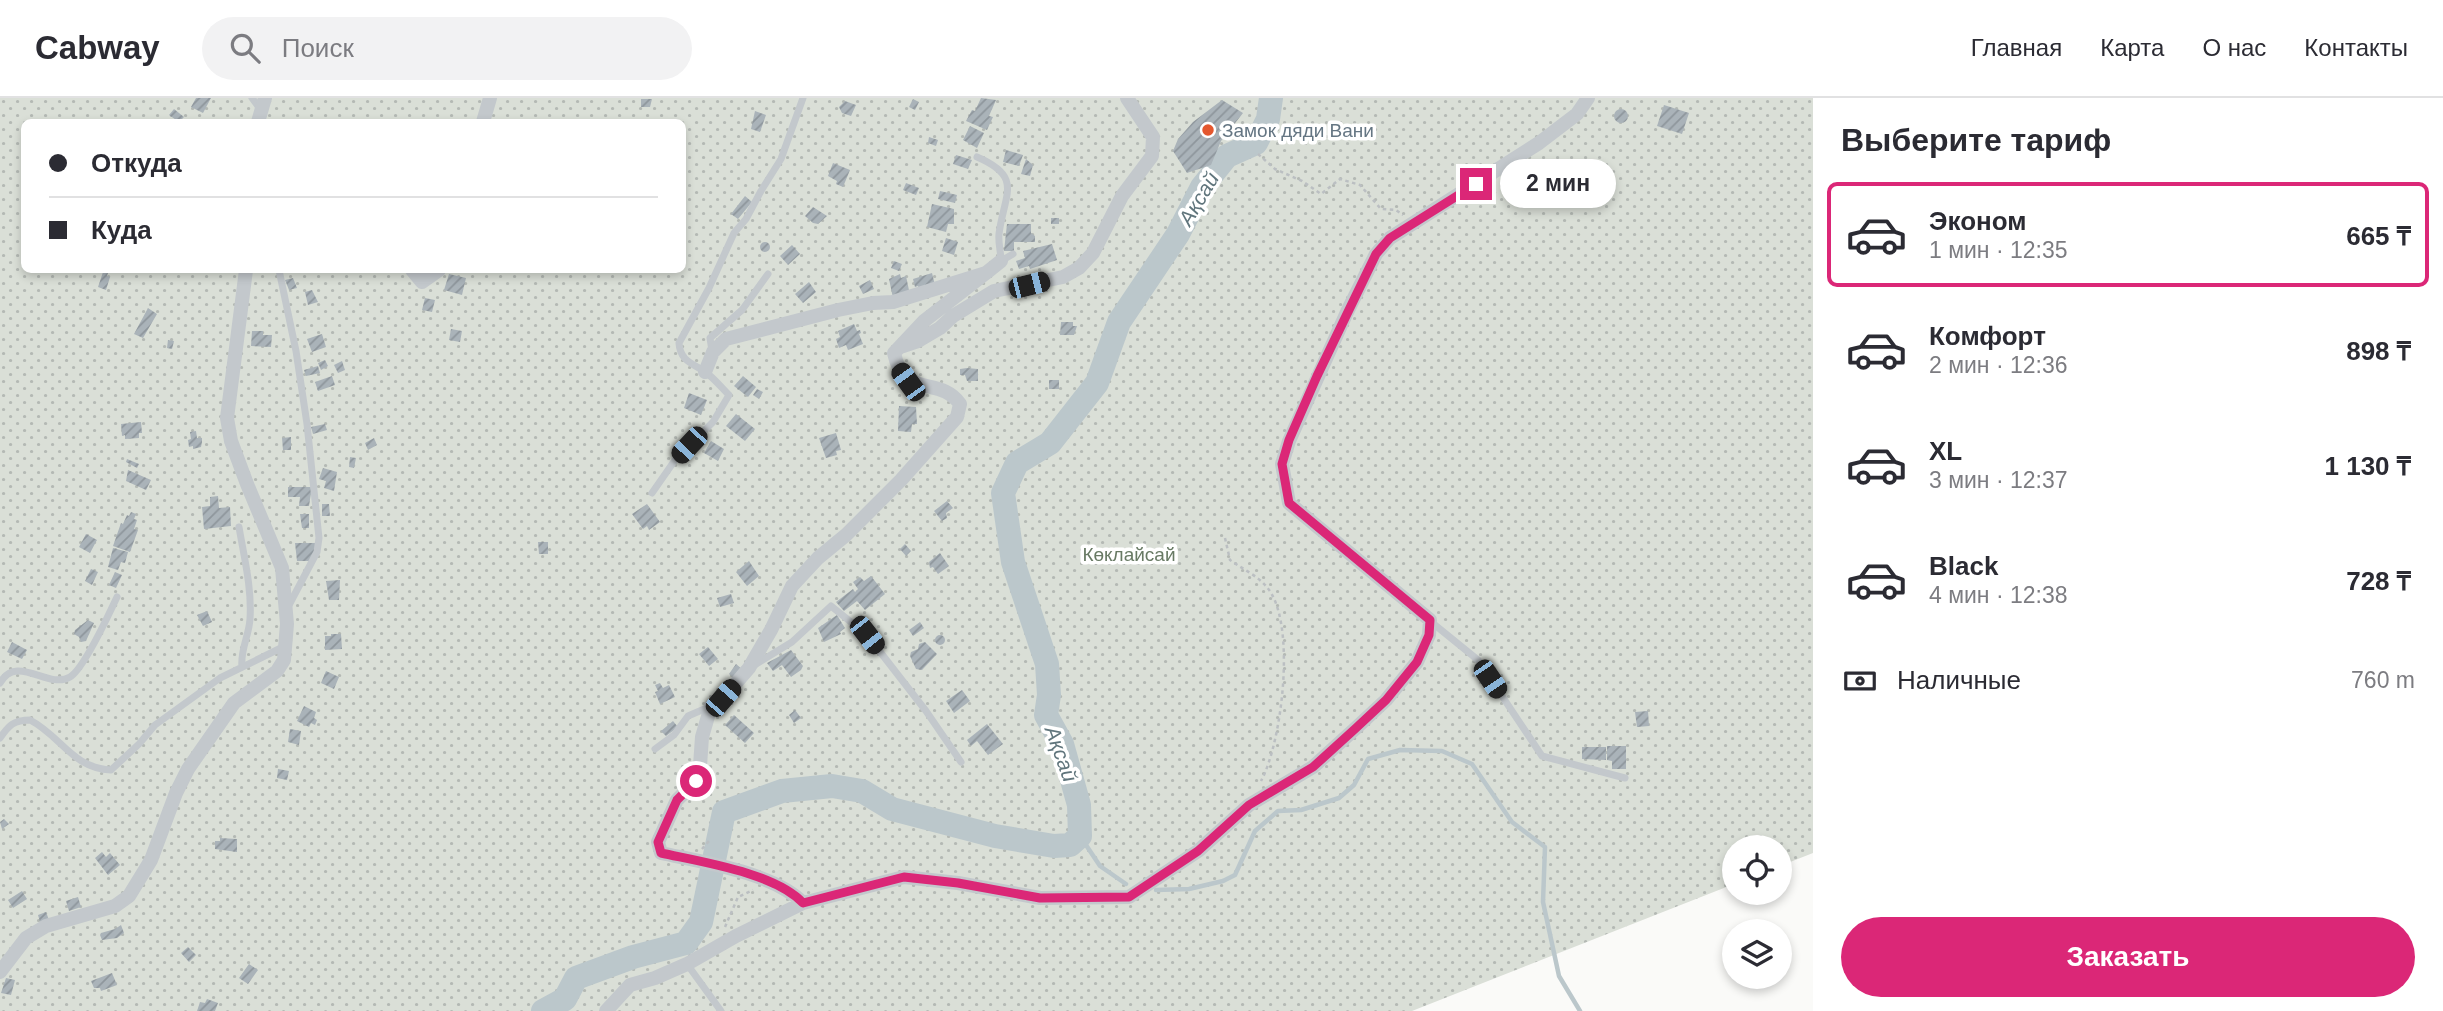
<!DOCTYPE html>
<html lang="ru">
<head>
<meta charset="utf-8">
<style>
  :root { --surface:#fff; --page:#f2f2f3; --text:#2b2b33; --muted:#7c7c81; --line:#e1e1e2; --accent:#db2777 }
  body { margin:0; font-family:Helvetica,sans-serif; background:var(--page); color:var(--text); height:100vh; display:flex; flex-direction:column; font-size:26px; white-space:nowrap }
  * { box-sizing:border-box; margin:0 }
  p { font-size:23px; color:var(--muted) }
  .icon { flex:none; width:38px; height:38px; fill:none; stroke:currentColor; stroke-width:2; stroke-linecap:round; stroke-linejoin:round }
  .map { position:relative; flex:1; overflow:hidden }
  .details { display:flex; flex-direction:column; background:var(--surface); width:630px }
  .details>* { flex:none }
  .top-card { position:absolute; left:21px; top:21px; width:665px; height:154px; border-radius:10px; box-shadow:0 4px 10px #0003; display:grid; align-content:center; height:154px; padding:0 28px; background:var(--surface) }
  .controls { position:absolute; left:1722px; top:737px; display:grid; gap:14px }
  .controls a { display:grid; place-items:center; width:70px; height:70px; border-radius:50%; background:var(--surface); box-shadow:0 4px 10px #0003; font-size:35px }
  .end { position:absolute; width:32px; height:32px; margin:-16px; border:9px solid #db2777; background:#fff; box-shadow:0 0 0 4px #fff }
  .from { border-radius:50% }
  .bubble { position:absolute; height:49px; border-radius:24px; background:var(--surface); box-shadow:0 4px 10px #0003; font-size:23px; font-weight:700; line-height:49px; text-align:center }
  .car { position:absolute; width:21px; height:42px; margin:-21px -10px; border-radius:9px; box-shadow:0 0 5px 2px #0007; background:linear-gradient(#222 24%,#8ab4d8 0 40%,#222 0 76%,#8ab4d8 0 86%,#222 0) }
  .top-card b { display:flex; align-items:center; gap:24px; height:66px; font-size:26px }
  .top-card b+b { border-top:2px solid var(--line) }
  .top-card i { width:18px; height:18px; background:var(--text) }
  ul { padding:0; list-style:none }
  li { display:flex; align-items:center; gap:21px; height:105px; margin:0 14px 10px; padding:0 14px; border:4px solid transparent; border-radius:10px }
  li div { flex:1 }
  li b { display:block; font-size:26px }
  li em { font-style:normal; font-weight:700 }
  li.current { border-color:var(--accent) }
  li>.icon { width:63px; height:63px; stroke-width:1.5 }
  h2 { padding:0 28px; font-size:32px; line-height:84px }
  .pay { display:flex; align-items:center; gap:18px; height:77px; padding:0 28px; font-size:26px }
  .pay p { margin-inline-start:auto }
  .button { display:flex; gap:14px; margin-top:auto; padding:14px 28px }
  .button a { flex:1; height:80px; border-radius:42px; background:var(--accent); color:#fff; font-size:28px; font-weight:700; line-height:80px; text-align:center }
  header { display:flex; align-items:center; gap:42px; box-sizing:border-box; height:98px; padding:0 35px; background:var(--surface); border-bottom:2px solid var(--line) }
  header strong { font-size:33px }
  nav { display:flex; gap:38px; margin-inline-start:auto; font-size:24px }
  .search { width:490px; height:63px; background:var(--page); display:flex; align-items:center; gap:18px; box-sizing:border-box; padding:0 24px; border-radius:38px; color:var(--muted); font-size:26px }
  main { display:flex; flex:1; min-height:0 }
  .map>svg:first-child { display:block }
  .garden { fill:url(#garden-dots); fill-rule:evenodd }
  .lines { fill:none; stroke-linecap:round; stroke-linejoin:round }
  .stream { stroke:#bbc7cb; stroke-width:4.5 }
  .river { stroke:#bbc7cb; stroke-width:24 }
  .building { fill:url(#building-hatch) }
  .path { stroke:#bbbfc2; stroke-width:2.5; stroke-dasharray:3.5 3.5; stroke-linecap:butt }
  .lane { stroke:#c3c8cc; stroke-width:7 }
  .street { stroke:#c3c8cc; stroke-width:14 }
  .route { stroke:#db2777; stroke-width:9 }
  .poi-dot { fill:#e4572e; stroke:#fff; stroke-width:2.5 }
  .labels { text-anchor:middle; stroke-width:7; stroke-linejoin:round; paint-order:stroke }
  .poi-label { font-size:19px; fill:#657683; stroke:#fff; text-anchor:start }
  .park-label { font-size:19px; fill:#687a64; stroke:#fff }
  .water-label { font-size:21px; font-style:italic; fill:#60757c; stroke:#fff }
</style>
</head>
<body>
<header>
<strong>Cabway</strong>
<div class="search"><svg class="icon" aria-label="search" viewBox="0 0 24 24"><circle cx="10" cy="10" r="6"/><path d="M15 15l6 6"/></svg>Поиск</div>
<nav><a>Главная</a><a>Карта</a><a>О нас</a><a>Контакты</a></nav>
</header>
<main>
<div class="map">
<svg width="1813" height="913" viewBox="0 0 1813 913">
  <defs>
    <pattern id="garden-dots" width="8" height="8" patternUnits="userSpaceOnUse" patternTransform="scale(1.75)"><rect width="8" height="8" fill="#dadfd7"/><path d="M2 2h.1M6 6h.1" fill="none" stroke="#b4b9b4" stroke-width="1.8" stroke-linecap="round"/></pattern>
    <pattern id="building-hatch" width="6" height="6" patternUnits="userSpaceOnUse" patternTransform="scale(1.75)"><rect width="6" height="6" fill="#aab3b9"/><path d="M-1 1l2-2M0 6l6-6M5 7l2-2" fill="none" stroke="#8e969c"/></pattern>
  </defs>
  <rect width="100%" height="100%" fill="#fafaf8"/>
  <!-- garden -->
  <path class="garden" d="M0,0h1813v755l-33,13v-19h-46v37l-322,127h-1412zM24,24h658v148h-658z"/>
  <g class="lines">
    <!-- stream -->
    <path class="stream" d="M1080,738l20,30 26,18
      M1156,792l33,-1 34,-8 12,-6 20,-44 23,-20 23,-1 38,-12 15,-13 14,-26 32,-9 42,1 30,13 40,58 33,25 -2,55 16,74 21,35"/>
    <!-- river -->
    <path class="river" d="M543,913l22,-12 11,-21 57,-21 53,-14 15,-21 23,-110 58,-21 50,-5 30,5 30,18 103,27 59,10 16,-1 10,-9 -1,-31 -17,-61 -16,-29 3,-20 -2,-31 -34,-102 -10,-69 14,-30 33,-20 47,-60 22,-61 59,-88 24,-47 25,-31 29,-13 12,-24 3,-21"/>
  </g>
  <!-- building -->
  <path class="building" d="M196,0h15l-8,15 -12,-6z
    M981,0l15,2 -7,16 4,1 -6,13 -21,-9 6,-11 3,1z
    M641,1h11l-2,8h-9z
    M913,1l6,3 -4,8 -6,-3z
    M1222,2l21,13 -22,28 -10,24 -24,8 -14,-22 5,-12 15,-17z
    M845,3l11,4 -5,11 -9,-3 -3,-6z
    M1664,7l25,8 -7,21 -25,-8z
    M174,11l10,8 -5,5 -10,-7z
    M1614 18a7 7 0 1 1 14 0a7 7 0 1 1-14 0Z
    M755,13l11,4 -6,17 -9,-3z
    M970,28l14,7 -7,15 -14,-8z
    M929,39l9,3 -2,6 -8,-3z
    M1006,52l17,5 -4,11 -16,-4z
    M956,57l16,5 -4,9 -15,-5z
    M1026,61l7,6 -3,11 -9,-2z
    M833,65l17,7 -7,17 -7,-3 1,-3 -9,-5z
    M906,85l13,5 -3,7 -13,-5z
    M940,93l17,4 -2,8 -17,-4z
    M745,98l7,6 -14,17 -7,-5z
    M932,106l22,5v15h-6l-2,8 -19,-5z
    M813,109l14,9 -9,8 -5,-1 -8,-7z
    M1051,120h8v6h-8z
    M1007,126h24v9l4,3v6h-21v9h-10z
    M946,140l12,4 -4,13 -12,-4z
    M760 149a5 5 0 1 1 10 0a5 5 0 1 1-10 0Z
    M1052,146l5,16 -27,9 -1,-3 -10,3 -3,-8 9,-3 -2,-7z
    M792,147l8,9 -12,11 -8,-9z
    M894,163l8,3 -3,7 -8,-3z
    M103,174l5,1 -1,3 3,1 -4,13 -8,-3z
    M932,175l3,12 -16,4 -1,-3 -3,1 -2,-8z
    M449,176l17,4 -4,17 -18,-5z
    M900,176l1,4 5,-2 4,19 -17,3 -4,-19z
    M293,180l4,10 -8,2 -4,-10z
    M870,182l4,9 -11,5 -4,-8z
    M809,184l7,10 -13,11 -8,-9z
    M312,192l6,12 -10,3 -3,-13z
    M425,200l10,2 -3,12 -10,-2z
    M148,210l9,6 -14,24 -9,-4z
    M1061,224h12v4h4l-3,9h-14z
    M854,226l3,7 3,-1 1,3 -2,1 4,10 -15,6 -2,-5 -7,3 -3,-9 4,-2 -2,-6z
    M451,231l11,2 -2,11 -11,-2z
    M252,233h11v4h9l-1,12 -20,-1z
    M322,236l4,13 -14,5 -5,-13z
    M168,242l6,1 -2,8 -5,-1z
    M325,262l3,6 -7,4 -3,-7z
    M342,263l3,9 -7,3 -4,-8z
    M318,268l2,7 -14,3 -2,-6z
    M967,270l11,1v12h-11l-2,-6h-5v-6z
    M332,278l3,9 -17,6 -3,-9z
    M743,278l13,11 -8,10 -14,-11z
    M1049,282h10v9h-10z
    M757,291l6,3 -4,7 -6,-4z
    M689,295l18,7 -6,15 -17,-7z
    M899,308l17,1 1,17h-5l-1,8 -13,-1z
    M736,316l19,15 -10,12 -19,-15z
    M141,324l1,11h-3v5l-14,1v-4l-3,1 -1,-12z
    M325,326l2,6 -14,4 -2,-7z
    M196,333l1,7h5v4l-1,5 -8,2v-3l-4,1 -1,-7 3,-1 -1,-7z
    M836,335l5,17 -5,1 1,4 -11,3 -7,-20z
    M291,339v13h-8l-1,-12z
    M374,340l3,7 -9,5 -3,-7z
    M711,343l13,8 -6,12 -14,-8z
    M350,359l6,1 -2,10 -5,-1z
    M127,361l12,5 -2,4 -11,-6z
    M323,370l14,4 -3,19 -10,-3 2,-7 -7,-2z
    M128,372l23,10 -5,10 -20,-9z
    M288,389h24l-3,19h-10l1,-9h-12z
    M218,398l1,12 11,-1 1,19 -27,3 -2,-22 8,-1v-9z
    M947,403l6,7 -7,5 1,5 -5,3 -8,-10z
    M322,406h7l1,12h-8z
    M647,406l13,18 -11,8 -2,-4 -4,3 -11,-15z
    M131,414l5,2 -2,5 3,1 -3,9 4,1 -8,22 -17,-6 8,-23 2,1 4,-9 2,1z
    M300,416h9v14h-7z
    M86,436l11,6 -7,13 -11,-6z
    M538,444h10v12h-9z
    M295,445h20l1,7 -7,11h-12z
    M905,446l6,7 -5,5 -6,-7z
    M113,450l15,4 -3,11 -4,-1 -3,8 -10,-3z
    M940,455l9,13 -11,8 -5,-7 -3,1 -1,-6z
    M749,463l10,15 -12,10 -11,-14z
    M91,471l7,3 -6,13 -7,-4z
    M115,474l7,3 -6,13 -7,-3z
    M871,478l14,18 -20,16 -8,-9 -13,10 -8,-9 17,-13 2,3 3,-3 -5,-7 7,-5 4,4z
    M340,482l-1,20h-10l-3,-19z
    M731,496l3,9 -14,4 -3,-9z
    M207,513l5,11 -9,4 -6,-11z
    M837,517l8,13 -5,4 1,2 -17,8 -6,-14z
    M88,522l6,3 -8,18 -5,1 -2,-5 -5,-3 1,-4z
    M920,524l4,6 -11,8 -4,-6z
    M331,536h10l1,15 -17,1v-14h6z
    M935 542a5 5 0 1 1 10 0a5 5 0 1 1-10 0Z
    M12,544l15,8 -5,9 -15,-7z
    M925,544l12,12 -15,16 -6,-1 -6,-13 1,-4 7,-3 1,-5z
    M708,549l10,12 -9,7 -10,-12z
    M791,552l12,16 -2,4 -10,7 -9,-12 -9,6 -6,-8z
    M736,566l6,5 -8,9 -5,-4z
    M326,573l13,6 -5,12 -13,-6z
    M660,585l3,5 6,-3 6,12 -15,7 -5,-12 3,-1 -3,-6z
    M962,592l8,11 -16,12 -8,-12z
    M304,608l12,6 -2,6 3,2 -2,5 -4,-2 -2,4 -12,-6z
    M795,612l6,8 -7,5 -5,-8z
    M1648,613l1,15 -12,1 -2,-15z
    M734,617l20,18 -9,10 -20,-18z
    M673,623l5,6 -12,9 -5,-5z
    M987,626l16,20 -15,11 -11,-14 -6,5 -4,-6z
    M290,631l11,2 -2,14 -11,-3z
    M1607,648h19v23h-14v-8l-5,-1z
    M1582,649h24v13l-24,-1z
    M278,671l11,2 -2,9 -10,-2z
    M4,721l5,5 -7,5 -2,-7z
    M220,740l17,1v13l-22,-3v-8h5z
    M102,754l4,5 4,-4 10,12 -12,10 -13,-17z
    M22,793l5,8 -14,9 -5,-8z
    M78,799l3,10 -12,4 -3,-10z
    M46,814l3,8 -9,2 -2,-7z
    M121,827l3,8 -7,5 -15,2 -2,-5 1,-2 14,-4z
    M188,849l8,8 -7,7 -8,-9z
    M249,866l9,6 -10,14 -9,-6z
    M112,875l5,12 -16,6 -1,-3h-6l-3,-7z
    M6,880l9,2 -4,15 -10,-2z
    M207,901l11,4 -3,8h-18l3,-9 5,1z"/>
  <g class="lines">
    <!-- path -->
    <path class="path" d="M1258,56l17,15 27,12 19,13 19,-15 20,6 21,24 15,1 7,5
      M1225,440l5,22c11,8 26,15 35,25 33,33 17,158 -4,196
      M702,751l7,-8
      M725,829l13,-30 15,-7"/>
    <!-- lane -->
    <path class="lane" d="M252,0l9,12
      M977,59c47,20 27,37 22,77 -1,9 2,18 2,27l12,-7
      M279,172l17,81 11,73 12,114 -2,14 -29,55
      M712,253l-2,-13 32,-28 26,-36
      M652,395l23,-33 38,-38 16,-27c-8,-8 -16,-18 -25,-24 -13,-8 -24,-11 -25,-28l30,-55 25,-55 12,-14 15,-28 20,-32 22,-61
      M239,429c5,30 13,61 11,92 -1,17 -10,31 -8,48
      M1430,523l48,39 64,96 83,22
      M753,568l39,-24 39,-36 36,29 59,76 35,51
      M0,585c17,-30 48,7 70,-6 14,-8 39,-63 47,-80
      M0,640c9,-13 14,-18 30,-18 31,16 42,48 81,50l28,-26 16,-19 65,-47 65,-32
      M655,651l19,-14 14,-19 21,-9
      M687,866l34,47"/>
    <!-- street -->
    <path class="street" d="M258,24l7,-24
      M483,24l7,-24
      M412,172l10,12 17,-12
      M900,249l18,-6 22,-13 13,-12 41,-25 69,-14 16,-9 14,-15 29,-57 30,-40 1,-19 -26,-39
      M705,274l8,-20 13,-13 112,-29 35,-7 20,-1 93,-29 15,-12
      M803,805c-28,-30 -101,-41 -142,-50l-3,-11 19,-42 19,-19 4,-15 2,-29 9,-31 12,-8 26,-30 22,-38 21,-44 26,-28 28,-23 55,-55 56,-63 3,-13c-20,-29 -56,-4 -66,-51l30,-32 62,-48
      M0,874l26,-34 20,-12 69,-20 14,-10 22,-36 25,-67 12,-24 46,-66 43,-32 7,-11 3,-36 -5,-56 -35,-84 -16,-43 -4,-23 19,-148
      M606,913l24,-26 25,-7 32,-14 49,-28 67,-33 101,-26 54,6 82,15 89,-1 69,-46 51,-46 64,-38 43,-39 30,-28 31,-38 12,-27 1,-15 -141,-117 -7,-39 7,-23 58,-129 29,-58 14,-16 149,-95 38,-29 11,-16"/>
  </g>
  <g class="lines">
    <!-- route -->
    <path class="route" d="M696,683l-19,19 -19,42 3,11c41,9 114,20 142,50l101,-26 54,6 82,15 89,-1 69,-46 51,-46 64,-38 43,-39 30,-28 31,-38 12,-27 1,-15 -141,-117 -7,-39 7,-24 28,-64 59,-122 14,-16 86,-54"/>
  </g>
  <!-- markers -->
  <circle class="poi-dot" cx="1208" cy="32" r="7"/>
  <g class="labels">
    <!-- poi labels -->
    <g class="poi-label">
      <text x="1222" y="39">Замок дяди Вани</text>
    </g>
    <!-- park labels -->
    <g class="park-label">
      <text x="1129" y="463">Көклайсай</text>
    </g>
    <!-- water labels -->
    <g class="water-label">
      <text transform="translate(1199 101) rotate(-59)" y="7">Ақсай</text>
      <text transform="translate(1061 656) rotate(70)" y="7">Ақсай</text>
    </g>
  </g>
</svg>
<div class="controls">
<a><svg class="icon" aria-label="locate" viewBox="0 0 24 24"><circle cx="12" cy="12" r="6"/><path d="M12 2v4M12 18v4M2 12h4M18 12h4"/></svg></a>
<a><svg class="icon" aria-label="layers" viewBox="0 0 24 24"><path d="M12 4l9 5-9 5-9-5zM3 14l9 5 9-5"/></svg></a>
</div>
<i class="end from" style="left:696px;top:683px"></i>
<i class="end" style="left:1476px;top:86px"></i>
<div class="bubble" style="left:1500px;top:61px;width:116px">2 мин</div>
<i class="car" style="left:1029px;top:187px;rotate:76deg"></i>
<i class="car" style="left:908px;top:284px;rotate:324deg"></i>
<i class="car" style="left:689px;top:347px;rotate:223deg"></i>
<i class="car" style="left:867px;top:537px;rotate:142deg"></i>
<i class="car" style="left:1490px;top:581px;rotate:146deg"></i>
<i class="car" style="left:723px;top:600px;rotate:41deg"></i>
<div class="top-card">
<b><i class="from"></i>Откуда</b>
<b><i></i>Куда</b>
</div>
</div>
<section class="details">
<h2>Выберите тариф</h2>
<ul>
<li class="current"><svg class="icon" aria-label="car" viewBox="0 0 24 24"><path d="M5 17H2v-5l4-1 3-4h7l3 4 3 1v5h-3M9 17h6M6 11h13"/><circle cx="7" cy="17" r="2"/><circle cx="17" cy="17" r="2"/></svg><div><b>Эконом</b><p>1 мин · 12:35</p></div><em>665 ₸</em></li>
<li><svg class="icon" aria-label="car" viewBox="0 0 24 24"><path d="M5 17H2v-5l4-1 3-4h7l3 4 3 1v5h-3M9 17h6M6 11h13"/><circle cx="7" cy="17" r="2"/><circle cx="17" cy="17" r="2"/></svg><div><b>Комфорт</b><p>2 мин · 12:36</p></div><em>898 ₸</em></li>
<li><svg class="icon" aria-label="car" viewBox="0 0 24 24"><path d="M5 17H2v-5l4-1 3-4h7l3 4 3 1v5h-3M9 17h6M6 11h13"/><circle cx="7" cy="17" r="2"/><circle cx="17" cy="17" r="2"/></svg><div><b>XL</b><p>3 мин · 12:37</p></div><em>1 130 ₸</em></li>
<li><svg class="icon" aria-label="car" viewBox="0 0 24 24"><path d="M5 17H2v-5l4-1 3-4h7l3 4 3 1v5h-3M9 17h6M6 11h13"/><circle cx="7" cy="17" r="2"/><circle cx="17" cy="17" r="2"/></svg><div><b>Black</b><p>4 мин · 12:38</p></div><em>728 ₸</em></li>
</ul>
<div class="pay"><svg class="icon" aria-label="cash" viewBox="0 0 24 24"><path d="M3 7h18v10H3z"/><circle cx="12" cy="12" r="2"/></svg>Наличные<p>760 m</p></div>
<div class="button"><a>Заказать</a></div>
</section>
</main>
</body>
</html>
